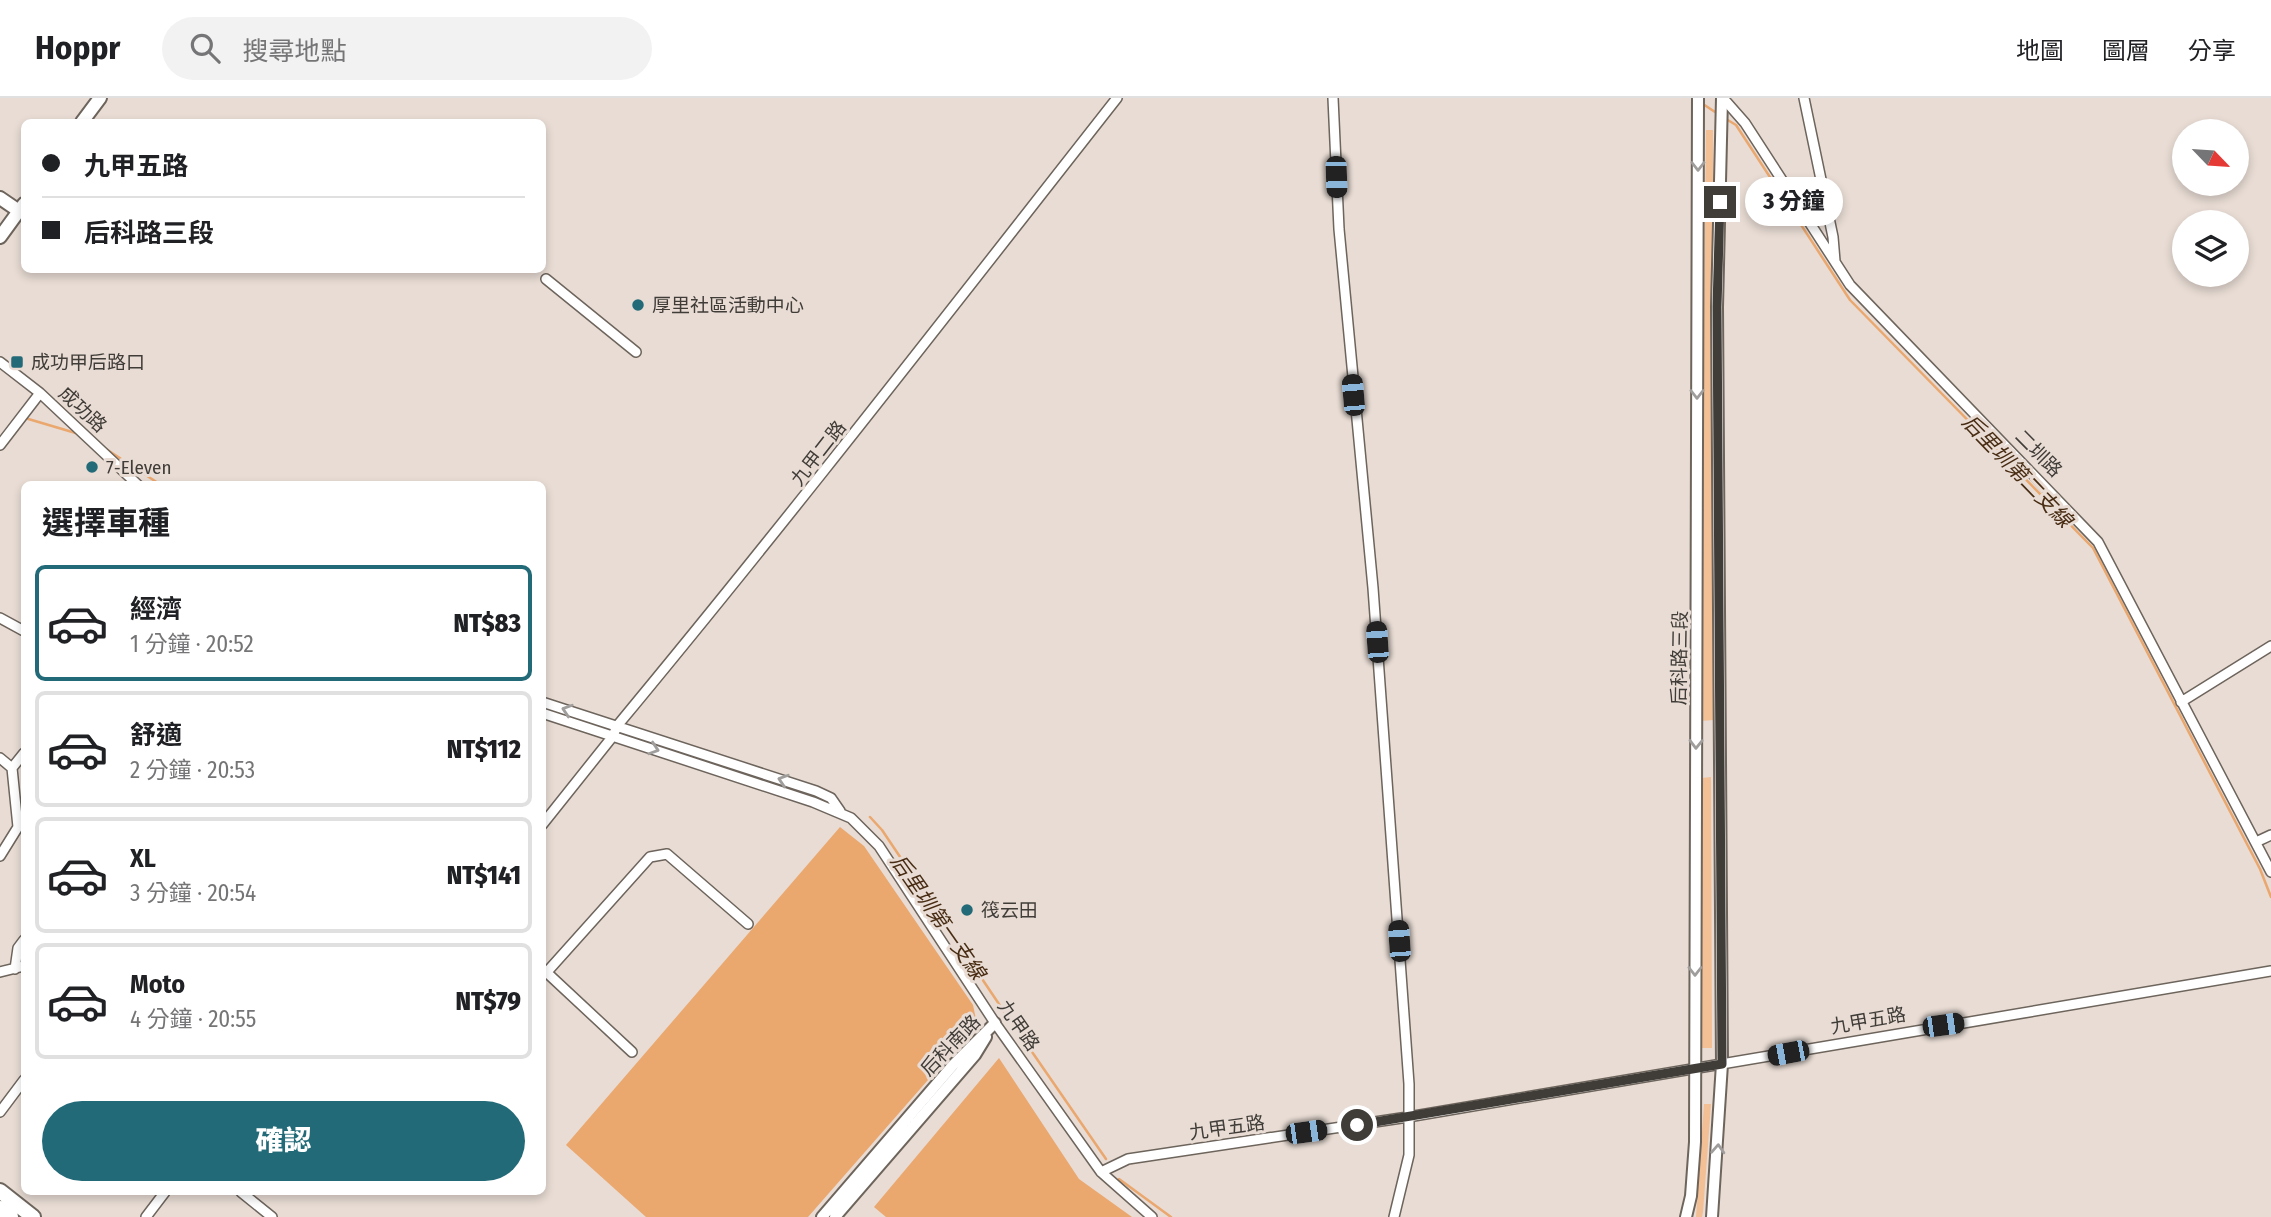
<!DOCTYPE html>
<html lang="zh-TW">
<head>
<meta charset="utf-8">
<style>
  :root { --surface:#fff; --page:#f2f2f2; --text:#202124; --muted:#757577; --line:#e0e0e0; --accent:#236a78 }
  body { margin:0; font-family:"Fira Sans Condensed","Noto Sans TC",sans-serif; background:var(--page); color:var(--text); height:100vh; display:flex; flex-direction:column; font-size:26px; white-space:nowrap }
  * { box-sizing:border-box; margin:0 }
  p { font-size:23px; color:var(--muted) }
  .icon { flex:none; width:38px; height:38px; fill:none; stroke:currentColor; stroke-width:2; stroke-linecap:round; stroke-linejoin:round }
  .map { position:relative; flex:1; overflow:hidden }
  .panel { position:absolute; left:21px; top:383px; width:525px; height:714px; display:flex; flex-direction:column; background:var(--surface); border-radius:10px; box-shadow:0 4px 10px #0003 }
  .panel>* { flex:none }
  .guide { position:absolute; left:21px; top:21px; width:525px; height:154px; border-radius:10px; box-shadow:0 4px 10px #0003; display:grid; align-content:center; height:154px; padding:0 21px; background:var(--surface) }
  .needle { width:46px; rotate:115deg }
  .buttons { position:absolute; left:2172px; top:21px; display:grid; gap:14px }
  .buttons a { display:grid; place-items:center; width:77px; height:77px; border-radius:50%; background:var(--surface); box-shadow:0 4px 10px #0003; font-size:35px }
  .end { position:absolute; width:32px; height:32px; margin:-16px; border:9px solid #403c38; background:#fff; box-shadow:0 0 0 4px #fff }
  .from { border-radius:50% }
  .bubble { position:absolute; height:49px; border-radius:24px; background:var(--surface); box-shadow:0 4px 10px #0003; font-size:23px; font-weight:800; line-height:49px; text-align:center }
  .car { position:absolute; width:21px; height:42px; margin:-21px -10px; border-radius:9px; box-shadow:0 0 5px 2px #0007; background:linear-gradient(#222 24%,#8ab4d8 0 40%,#222 0 76%,#8ab4d8 0 86%,#222 0) }
  .guide b { display:flex; align-items:center; gap:24px; height:66px; font-size:26px }
  .guide b+b { border-top:2px solid var(--line) }
  .guide i { width:18px; height:18px; background:var(--text) }
  ul { padding:0; list-style:none }
  li { display:flex; align-items:center; gap:21px; height:116px; margin:0 14px 10px; padding:0 7px; border:4px solid var(--line); border-radius:10px }
  li div { flex:1 }
  li b { display:block; font-size:26px }
  li em { font-style:normal; font-weight:800 }
  li.current { border-color:var(--accent) }
  li>.icon { width:63px; height:63px; stroke-width:1.5 }
  h2 { padding:0 21px; font-size:32px; line-height:84px }
  .button { display:flex; gap:14px; margin-top:auto; padding:14px 21px }
  .button a { flex:1; height:80px; border-radius:42px; background:var(--accent); color:#fff; font-size:28px; font-weight:800; line-height:80px; text-align:center }
  header { display:flex; align-items:center; gap:42px; box-sizing:border-box; height:98px; padding:0 35px; background:var(--surface); border-bottom:2px solid var(--line) }
  header strong { font-size:33px }
  nav { display:flex; gap:38px; margin-inline-start:auto; font-size:24px }
  .search { width:490px; height:63px; background:var(--page); display:flex; align-items:center; gap:18px; box-sizing:border-box; padding:0 24px; border-radius:38px; color:var(--muted); font-size:26px }
  .map>svg:first-child { display:block }
  .green { fill:#f3bf94 }
  .water { fill:#eaa76e }
  .lines { fill:none; stroke-linecap:round; stroke-linejoin:round }
  .stream { stroke:#eaa76e; stroke-width:2.5 }
  .minor-casing { stroke:#6d645c; stroke-width:12 }
  .tertiary-casing { stroke:#6d645c; stroke-width:14 }
  .secondary-casing { stroke:#6d645c; stroke-width:16 }
  .primary-casing { stroke:#6d645c; stroke-width:18 }
  .minor { stroke:#fff; stroke-width:9 }
  .tertiary { stroke:#fff; stroke-width:10 }
  .secondary { stroke:#fff; stroke-width:12 }
  .primary { stroke:#fff; stroke-width:14 }
  .oneway { stroke:#a09e9c }
  .route { stroke:#403c38; stroke-width:9 }
  .poi-dot { fill:#236a78; stroke:#e8dcd4; stroke-width:2.5 }
  .labels { text-anchor:middle; stroke-width:6; stroke-linejoin:round; paint-order:stroke }
  .poi-label { font-size:19px; fill:#403c38; stroke:#e8dcd4; text-anchor:start }
  .street-label { font-size:19px; fill:#403c38; stroke:#e8dcd4 }
  .water-label { font-size:21px; font-style:italic; fill:#482c13; stroke:#e8dcd4 }
</style>
</head>
<body>
<header>
<strong>Hoppr</strong>
<div class="search"><svg class="icon" aria-label="search" viewBox="0 0 24 24"><circle cx="10" cy="10" r="6"/><path d="M15 15l6 6"/></svg>搜尋地點</div>
<nav><a>地圖</a><a>圖層</a><a>分享</a></nav>
</header>
<div class="map">
<svg width="2271" height="1119" viewBox="0 0 2271 1119">
  <rect width="100%" height="100%" fill="#e8dcd4"/>
  <!-- green -->
  <path class="green" d="M1706,32h7l1,590 -14,1z
    M1711,679l1,271h-11l1,-270z
    M1704,1006h7l-8,108 -1,5h-6z"/>
  <!-- water -->
  <path class="water" d="M840,729l24,19 109,159 4,19 -169,193h-162l-80,-72z
    M999,960l80,121 53,38h-246l-12,-10z"/>
  <g class="lines">
    <!-- stream -->
    <path class="stream" d="M1703,6l15,10
      M1726,21l10,6 114,175 243,248 167,321 11,28
      M25,320l54,16
      M103,349l58,38
      M542,609l59,19
      M630,638l178,59
      M870,719l12,13 125,186
      M1012,925l94,136
      M1119,1081l52,38"/>
    <!-- minor casing -->
    <g class="minor-casing">
      <path id="minor" d="M1333,0l6,131 34,359 36,496v71l-15,62
        M1723,0l22,25 105,162 248,257 173,330
        M1804,0l29,139 2,24
        M546,181l90,73
        M0,264l40,31 98,92
        M0,347l40,-52
        M0,520l24,13
        M542,604l274,89 15,7 9,13
        M2181,604l90,-56
        M542,615l271,89 38,16 28,28 116,177 106,149 51,45
        M0,660l12,10 6,59 -18,29
        M12,670l12,-15
        M542,727l71,-89 4,-10c171,-206 335,-418 500,-628
        M2256,744l15,-7
        M15,871l3,-21 6,-8
        M544,872l88,82
        M0,874l24,-6
        M546,875l104,-116 17,-3 81,70
        M0,1014l24,-32
        M1101,1074l27,-13 280,-42 863,-146
        M241,1094l31,25
        M146,1119l19,-25"/>
    </g>
    <!-- tertiary casing -->
    <g class="tertiary-casing">
      <path id="tertiary" d="M822,1119l131,-152 42,-42
        M835,1119l140,-162 11,-18
        M1686,1119l5,-21 4,-54 3,-1044
        M1712,1119l10,-153 -5,-757 5,-209"/>
    </g>
    <!-- secondary casing -->
    <g class="secondary-casing">
      <path id="secondary" d="M82,24l18,-24
        M0,100l19,13
        M0,139l24,-33"/>
    </g>
    <!-- primary casing -->
    <g class="primary-casing">
      <path id="primary" d="M0,1093l33,26
        M0,1110l11,9"/>
    </g>
    <!-- minor -->
    <use href="#minor" class="minor"/>
    <!-- tertiary -->
    <use href="#tertiary" class="tertiary"/>
    <!-- secondary -->
    <use href="#secondary" class="secondary"/>
    <!-- primary -->
    <use href="#primary" class="primary"/>
  </g>
  <!-- one-way arrows -->
  <defs><path id="oneway-chevron" d="M-2-3.5L2.5 0L-2 3.5" fill="none" stroke-width="1.6" stroke-linecap="round" stroke-linejoin="round" transform="scale(1.75)"/></defs>
  <g class="oneway">
    <use href="#oneway-chevron" transform="translate(1698 68) rotate(90)"/>
    <use href="#oneway-chevron" transform="translate(1697 296) rotate(90)"/>
    <use href="#oneway-chevron" transform="translate(567 612) rotate(-162)"/>
    <use href="#oneway-chevron" transform="translate(1696 646) rotate(91)"/>
    <use href="#oneway-chevron" transform="translate(654 651) rotate(18)"/>
    <use href="#oneway-chevron" transform="translate(783 682) rotate(-162)"/>
    <use href="#oneway-chevron" transform="translate(1695 873) rotate(90)"/>
    <use href="#oneway-chevron" transform="translate(1718 1051) rotate(-87)"/>
  </g>
  <g class="lines">
    <!-- route -->
    <path class="route" d="M1357,1027l365,-61 -5,-757 3,-105"/>
  </g>
  <!-- markers -->
  <g class="poi-dot">
    <circle cx="638" cy="207" r="7"/>
    <rect x="10" y="257" width="14" height="14" rx="3.5"/>
    <circle cx="92" cy="369" r="7"/>
    <circle cx="967" cy="812" r="7"/>
  </g>
  <g class="labels">
    <!-- poi labels -->
    <g class="poi-label">
      <text x="652" y="214">厚里社區活動中心</text>
      <text x="31" y="271">成功甲后路口</text>
      <text x="106" y="376">7-Eleven</text>
      <text x="981" y="819">筏云田</text>
    </g>
    <!-- street labels -->
    <g class="street-label">
      <text transform="translate(83 311) rotate(43)" y="7">成功路</text>
      <text transform="translate(818 355) rotate(-52)" y="7">九甲二路</text>
      <text transform="translate(2039 355) rotate(45)" y="7">二圳路</text>
      <text transform="translate(1679 560) rotate(-89)" y="7">后科路三段</text>
      <text transform="translate(1868 922) rotate(-10)" y="7">九甲五路</text>
      <text transform="translate(1019 927) rotate(55)" y="7">九甲路</text>
      <text transform="translate(950 947) rotate(-46)" y="7">后科南路</text>
      <text transform="translate(1227 1029) rotate(-8)" y="7">九甲五路</text>
    </g>
    <!-- water labels -->
    <g class="water-label">
      <text transform="translate(2017 373) rotate(46)" y="7">后里圳第二支線</text>
      <text transform="translate(938 819) rotate(55)" y="7">后里圳第一支線</text>
    </g>
  </g>
</svg>
<div class="buttons">
<a><svg class="needle" viewBox="-14 -14 28 28"><path d="M0-13l5 13h-10z" fill="#e53935"/><path d="M0 13l5-13h-10z" fill="#757577"/></svg></a>
<a><svg class="icon" aria-label="layers" viewBox="0 0 24 24"><path d="M12 4l9 5-9 5-9-5zM3 14l9 5 9-5"/></svg></a>
</div>
<i class="end from" style="left:1357px;top:1027px"></i>
<i class="end" style="left:1720px;top:104px"></i>
<div class="bubble" style="left:1745px;top:79px;width:98px">3 分鐘</div>
<i class="car" style="left:1336px;top:79px;rotate:178deg"></i>
<i class="car" style="left:1353px;top:297px;rotate:355deg"></i>
<i class="car" style="left:1377px;top:544px;rotate:356deg"></i>
<i class="car" style="left:1399px;top:843px;rotate:356deg"></i>
<i class="car" style="left:1943px;top:927px;rotate:82deg"></i>
<i class="car" style="left:1788px;top:955px;rotate:259deg"></i>
<i class="car" style="left:1306px;top:1034px;rotate:82deg"></i>
<div class="guide">
<b><i class="from"></i>九甲五路</b>
<b><i></i>后科路三段</b>
</div>
<section class="panel">
<h2>選擇車種</h2>
<ul>
<li class="current"><svg class="icon" aria-label="car" viewBox="0 0 24 24"><path d="M5 17H2v-5l4-1 3-4h7l3 4 3 1v5h-3M9 17h6M6 11h13"/><circle cx="7" cy="17" r="2"/><circle cx="17" cy="17" r="2"/></svg><div><b>經濟</b><p>1 分鐘 · 20:52</p></div><em>NT$83</em></li>
<li><svg class="icon" aria-label="car" viewBox="0 0 24 24"><path d="M5 17H2v-5l4-1 3-4h7l3 4 3 1v5h-3M9 17h6M6 11h13"/><circle cx="7" cy="17" r="2"/><circle cx="17" cy="17" r="2"/></svg><div><b>舒適</b><p>2 分鐘 · 20:53</p></div><em>NT$112</em></li>
<li><svg class="icon" aria-label="car" viewBox="0 0 24 24"><path d="M5 17H2v-5l4-1 3-4h7l3 4 3 1v5h-3M9 17h6M6 11h13"/><circle cx="7" cy="17" r="2"/><circle cx="17" cy="17" r="2"/></svg><div><b>XL</b><p>3 分鐘 · 20:54</p></div><em>NT$141</em></li>
<li><svg class="icon" aria-label="car" viewBox="0 0 24 24"><path d="M5 17H2v-5l4-1 3-4h7l3 4 3 1v5h-3M9 17h6M6 11h13"/><circle cx="7" cy="17" r="2"/><circle cx="17" cy="17" r="2"/></svg><div><b>Moto</b><p>4 分鐘 · 20:55</p></div><em>NT$79</em></li>
</ul>
<div class="button"><a>確認</a></div>
</section>
</div>
</body>
</html>
